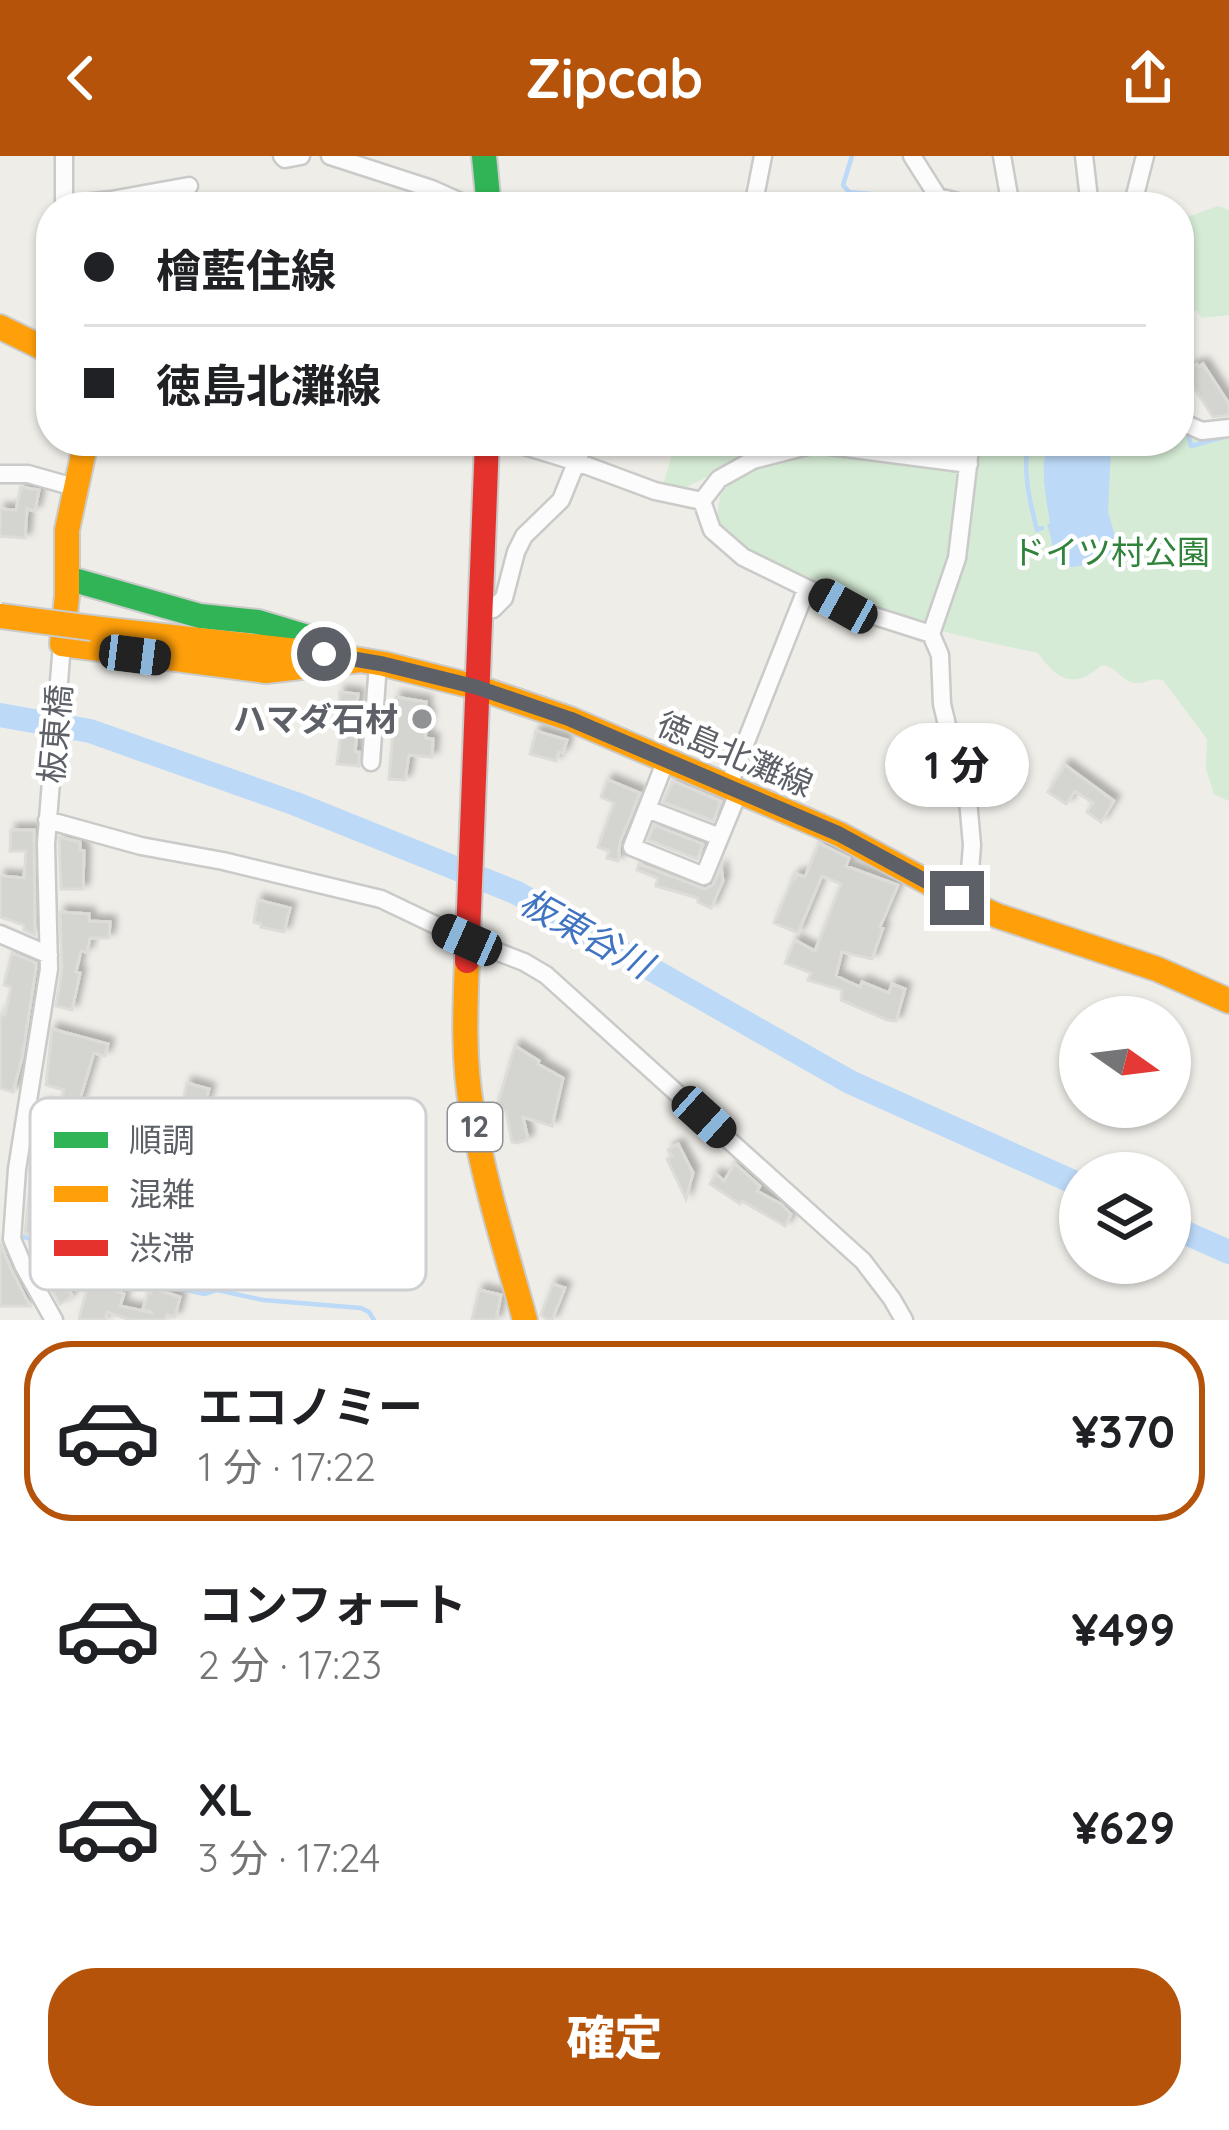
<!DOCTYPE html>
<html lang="ja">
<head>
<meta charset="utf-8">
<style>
  :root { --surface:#fff; --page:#f6f6f6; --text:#202124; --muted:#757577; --line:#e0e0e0; --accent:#b45309 }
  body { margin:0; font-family:Quicksand,"Noto Sans JP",sans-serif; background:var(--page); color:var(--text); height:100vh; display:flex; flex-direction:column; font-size:45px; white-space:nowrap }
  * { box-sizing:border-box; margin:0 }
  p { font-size:39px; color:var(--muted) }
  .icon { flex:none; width:66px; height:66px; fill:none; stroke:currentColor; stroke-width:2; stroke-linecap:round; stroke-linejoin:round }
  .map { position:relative; height:1164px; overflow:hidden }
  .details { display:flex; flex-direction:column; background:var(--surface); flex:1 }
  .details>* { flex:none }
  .banner { position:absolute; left:36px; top:36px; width:1158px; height:264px; border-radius:48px; box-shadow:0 3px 9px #0004; display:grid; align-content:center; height:264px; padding:0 48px; background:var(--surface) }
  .needle { width:78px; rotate:104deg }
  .fabs { position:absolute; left:1059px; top:840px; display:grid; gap:24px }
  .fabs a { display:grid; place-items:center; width:132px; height:132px; border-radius:50%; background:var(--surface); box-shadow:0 3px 9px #0004; font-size:60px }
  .end { position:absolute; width:54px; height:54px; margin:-27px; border:15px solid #5d6167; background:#fff; box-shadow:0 0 0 6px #fff }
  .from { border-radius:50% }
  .bubble { position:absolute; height:84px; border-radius:42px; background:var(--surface); box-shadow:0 3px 9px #0004; font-size:39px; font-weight:800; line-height:84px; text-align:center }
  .car { position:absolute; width:36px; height:72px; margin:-36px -18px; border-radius:15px; box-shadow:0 0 9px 3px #0007; background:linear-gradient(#222 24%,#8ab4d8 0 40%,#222 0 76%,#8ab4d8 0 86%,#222 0) }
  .banner b { display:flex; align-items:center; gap:42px; height:114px; font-size:45px }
  .banner b+b { border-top:3px solid var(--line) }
  .banner i { width:30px; height:30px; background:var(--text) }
  ul { padding:21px 0 0; list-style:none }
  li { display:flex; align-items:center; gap:36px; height:180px; margin:0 24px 18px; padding:0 24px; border:6px solid transparent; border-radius:48px }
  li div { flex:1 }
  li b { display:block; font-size:45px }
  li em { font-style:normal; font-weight:800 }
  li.current { border-color:var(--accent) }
  li>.icon { width:108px; height:108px; stroke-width:1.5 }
  .action { display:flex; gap:24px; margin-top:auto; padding:24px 48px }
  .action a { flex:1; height:138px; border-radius:48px; background:var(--accent); color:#fff; font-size:48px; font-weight:800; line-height:138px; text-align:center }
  header { display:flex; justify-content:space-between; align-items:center; height:156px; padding:0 48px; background:var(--accent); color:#fff; font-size:54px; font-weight:800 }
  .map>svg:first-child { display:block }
  .green { fill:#d5ebd5 }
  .water { fill:#bcd9f8 }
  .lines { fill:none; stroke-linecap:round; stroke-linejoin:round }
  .stream { stroke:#bcd9f8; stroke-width:4.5 }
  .river { stroke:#bcd9f8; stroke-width:24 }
  .building { fill:#d4d4d1; stroke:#dedcd8; stroke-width:3; filter:url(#shadow) }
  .street-casing { stroke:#cacac9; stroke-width:21 }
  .fast-casing { stroke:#cacbca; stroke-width:28 }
  .slow-casing { stroke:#cacbca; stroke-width:28 }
  .jam-casing { stroke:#cacbca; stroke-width:28 }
  .street { stroke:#fcfcfc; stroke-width:16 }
  .fast { stroke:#30b455; stroke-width:24 }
  .slow { stroke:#ff9f0a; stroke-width:24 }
  .jam { stroke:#e5322d; stroke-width:24 }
  .slow-bridge-casing { stroke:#cacbca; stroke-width:28; stroke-linecap:butt }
  .slow-bridge { stroke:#ff9f0a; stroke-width:24 }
  .route { stroke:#5d6167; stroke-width:15 }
  .poi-dot { fill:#909294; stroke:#fff; stroke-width:4.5 }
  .labels { text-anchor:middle; stroke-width:9; stroke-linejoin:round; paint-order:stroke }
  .shield { fill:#fff; stroke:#8e9095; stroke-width:3 }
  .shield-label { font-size:30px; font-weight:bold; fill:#5d6167 }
  .park-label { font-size:33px; fill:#30833b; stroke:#fff }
  .poi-label { font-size:33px; font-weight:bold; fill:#5d6167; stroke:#fff; text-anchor:end }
  .street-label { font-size:33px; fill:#5d6167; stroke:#fff }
  .water-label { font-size:36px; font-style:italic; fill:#4073c1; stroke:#fff }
  .key { fill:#fff; stroke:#ced0d1; stroke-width:3 }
  .key-label { font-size:33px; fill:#5d6167 }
</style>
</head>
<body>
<header><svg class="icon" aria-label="back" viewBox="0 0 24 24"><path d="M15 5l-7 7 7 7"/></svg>Zipcab<svg class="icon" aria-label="share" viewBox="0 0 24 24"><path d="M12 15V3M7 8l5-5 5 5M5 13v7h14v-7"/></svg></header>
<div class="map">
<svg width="1229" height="1164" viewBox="0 0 1229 1164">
  <defs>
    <filter id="shadow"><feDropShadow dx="5.5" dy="-5.5" stdDeviation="3" flood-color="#0004"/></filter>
  </defs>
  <rect width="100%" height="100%" fill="#eeede8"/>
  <!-- green -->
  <path class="green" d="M1218,50l11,4v105l-27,3 -23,-29v-69z
    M1179,270l50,6v369l-15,-7 -8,-25 1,-30 -44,-59c-12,-3 -18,4 -28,3 -13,-1 -17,-16 -33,-18 -28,25 -45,15 -64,-12 -96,-20 -192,-43 -278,-90 -16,-9 -31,-24 -45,-35l7,-43 39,-20 52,-13 162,20 3,-31h201z
    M676,285h72l-3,11 -13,13 -52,25 -18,-2z"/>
  <!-- water -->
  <path class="water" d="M1047,290l64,1 -3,65 9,30 -1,7c-9,10 -46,25 -58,14 -4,-4 -7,-31 -11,-38l3,-2c-4,-27 -10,-51 -3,-77z"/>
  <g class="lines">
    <!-- stream -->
    <path class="stream" d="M852,0l-9,29 6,7 32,3 59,12
      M1189,281l2,9 33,-9
      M1028,285c-5,32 1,58 9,89l5,-2
      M20,1080l58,16 20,14
      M114,1116l90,22 13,-4 46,10 98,8 8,4 5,8"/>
    <!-- river -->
    <path class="river" d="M0,559l90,16 206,73 221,89 333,189 230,103
      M1170,1070l59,26"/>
  </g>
  <!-- building -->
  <path class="building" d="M1197,208l2,3 4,-3 26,40v11l-16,2 -29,-44z
    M21,331l18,3 -4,21 -8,-2 -2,29 -25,-2v-27l16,1z
    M340,536l18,2 -2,20h3l-4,38h4v14l-22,-2 5,-37 -4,-1z
    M396,541l30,5 -1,11 4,1 -4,24 8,1 -1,18 -23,-2 -4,25 -16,-1z
    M536,575l31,9 -4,13 -4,-1 -3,9 -26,-7z
    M1065,609l49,36 -13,21 -14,-10 6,-9 -18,-12 -9,13 -18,-12z
    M608,624l32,13 -20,49 -2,19 -11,-3 2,-7 -11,-4 16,-44 -13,-6z
    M673,625l48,20 -8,20 -50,-19z
    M654,669l49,19 -6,15 -49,-19z
    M11,674h23l1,105 -11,-5v-5l-24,-8v-41l24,2 2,-27h-16z
    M59,681l21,5v8l4,1 -1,38h-22z
    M819,687l30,15 -3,8 52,19 -18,42 3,1 -11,31 -30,-7 -6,24 24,11 2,-5 27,11 3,-9 13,5 -9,32 -9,-1 -46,-20 1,-10 -34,-10 3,-7 -26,-10 10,-23 20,11 26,-67 -19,-8 -24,57 -24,-10 19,-45 2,1 2,-5 8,3z
    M639,708l66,25 8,-4 8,-18 2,14 -12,27 -13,-6v-4l-42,-12 2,-8 -21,-8z
    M258,744l32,8 -6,24 -23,-5v-3l-7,-2z
    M60,756l29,2v7l21,1 -1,16h-19l-3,14 -6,-1 -5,21 4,1 -1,5 -7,32 -16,-4 6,-37z
    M12,797l24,10v5l-14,90 -9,34 -13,-4v-66l2,-8 3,1 6,-28 -7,-2z
    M52,873l56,15 -3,12 -11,-3 -27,89 -4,-1 -5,16 -6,-1 -5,20 -3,20 23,6 -4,12 25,6 -5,24 -26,-7 -4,15 19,44 -12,8 -22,-38 3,-1 -6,-16 20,-9 -30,-7 9,-83 12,3 6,-30 -13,-3 3,-15 17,4 5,-19 -18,-5z
    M515,890l24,15 -1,3 25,14 -11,48 -29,-9 5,22 -10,4 -6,-1 -6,-30 -10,-3z
    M187,927l22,6 -3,12 -2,-1 -5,14h-2l-5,21 4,1 -3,21 -20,-6 5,-19 -15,-3 3,-13 13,3z
    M678,988l15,29 -7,26 -19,-40 5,-3 -4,-6z
    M735,1008l25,22 -3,5 24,13 10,10 -6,12 -43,-25 -2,3 -30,-20 6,-10 8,7z
    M122,1070l18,6 -6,26 -16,-1 -8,32 14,5 -4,12 33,7 -10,-4 5,-16h3l1,-5 28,9 -5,20 -8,-2 -3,5h-34l-23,-8 -2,8h-26l18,-72 16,3z
    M0,1087l12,28 18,35h-30z
    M553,1128l12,4 -13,32h-4l-7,-5z
    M479,1134l22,5 -5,25h-24z"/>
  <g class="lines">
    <!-- street casing -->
    <g class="street-casing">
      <path id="street" d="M64,0v51
        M282,0l3,3 16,-3
        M330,0l102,33 40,18
        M912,0l26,41 40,10
        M1002,0l9,51
        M1084,0l6,51
        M64,49l47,-5 78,-14
        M753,51l10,-51
        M1132,51l13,-51
        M1179,148l5,5 -5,5
        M1179,265l23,10 27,-3
        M508,285l69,21 78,29 47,10
        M0,318h28l46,13
        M479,454l14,-1 11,-11 12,-46 8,-16 37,-36 24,-59
        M931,478l26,-76 14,-117
        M666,604l-34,87 72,29 35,-85
        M371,606l7,-99
        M728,631l78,-197
        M647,653l73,28
        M47,664l94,26 82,15 158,38 86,41 57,22 22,13 317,286 29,38 12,21
        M957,742l13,-27 2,-26 -4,-45 -6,-16 -12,-13 2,-25 -10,-42 -2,-49 -9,-21 -88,-28 -100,-49 -31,-27 -10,-29 17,-22 34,-19 62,-16 154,20
        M0,778l49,21
        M54,1164l-31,-55 -11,-26 5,-70 32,-200 -3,-125 16,-200"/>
    </g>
    <!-- fast casing -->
    <g class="fast-casing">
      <path id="fast" d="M484,0l5,51
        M67,422l133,38 58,6 63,19"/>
    </g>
    <!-- slow casing -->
    <g class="slow-casing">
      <path id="slow" d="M0,171l51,25
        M86,285l-19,89v66l-5,48 204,27 95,-11
        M92,472l232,26 60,10 92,23
        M476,531l94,32 269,115 118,64 41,18 159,53 72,32
        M467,805c-2,49 -4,101 5,150 12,71 34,140 53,209"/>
    </g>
    <!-- jam casing -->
    <g class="jam-casing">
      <path id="jam" d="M467,805l20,-520"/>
    </g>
    <!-- street -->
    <use href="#street" class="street"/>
    <!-- fast -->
    <use href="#fast" class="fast"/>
    <!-- slow -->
    <use href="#slow" class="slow"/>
    <!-- jam -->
    <use href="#jam" class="jam"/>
    <!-- slow-bridge casing -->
    <g class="slow-bridge-casing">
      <path id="slow-bridge" d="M0,460l92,12"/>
    </g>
    <!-- slow-bridge -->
    <use href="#slow-bridge" class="slow-bridge"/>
  </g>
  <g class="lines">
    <!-- route -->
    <path class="route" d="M324,498l59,10 93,23 94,32 269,115 118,64"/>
  </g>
  <!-- markers -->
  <circle class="poi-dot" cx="422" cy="563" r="12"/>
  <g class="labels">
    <!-- shield labels -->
    <rect class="shield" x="448" y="947" width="54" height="48" rx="9"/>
    <g class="shield-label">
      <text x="475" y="981">12</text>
    </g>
    <!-- park labels -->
    <g class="park-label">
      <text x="1111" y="408">ドイツ村公園</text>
    </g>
    <!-- poi labels -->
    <g class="poi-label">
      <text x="398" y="575">ハマダ石材</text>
    </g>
    <!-- street labels -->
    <g class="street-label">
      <text transform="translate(55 578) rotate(-85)" y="12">板東橋</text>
      <text transform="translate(735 598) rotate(23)" y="12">徳島北灘線</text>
    </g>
    <!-- water labels -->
    <g class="water-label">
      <text transform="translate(586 777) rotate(29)" y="13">板東谷川</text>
    </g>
  </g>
  <!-- legend -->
  <rect x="30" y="942" width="396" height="192" rx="18" class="key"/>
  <rect x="54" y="976" width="54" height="16" fill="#30b455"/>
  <rect x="54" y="1030" width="54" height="16" fill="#ff9f0a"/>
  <rect x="54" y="1084" width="54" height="16" fill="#e5322d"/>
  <g class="key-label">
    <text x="129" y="996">順調</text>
    <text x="129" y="1050">混雑</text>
    <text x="129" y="1104">渋滞</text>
  </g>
</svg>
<div class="fabs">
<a><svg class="needle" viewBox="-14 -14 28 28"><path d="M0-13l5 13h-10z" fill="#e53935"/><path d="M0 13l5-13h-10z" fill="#757577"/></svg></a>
<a><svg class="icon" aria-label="layers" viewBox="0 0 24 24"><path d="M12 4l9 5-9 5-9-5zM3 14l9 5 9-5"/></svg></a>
</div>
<i class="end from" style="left:324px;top:498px"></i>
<i class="end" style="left:957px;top:742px"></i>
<div class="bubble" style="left:885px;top:567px;width:144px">1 分</div>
<i class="car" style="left:843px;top:450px;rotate:299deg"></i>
<i class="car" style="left:135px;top:499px;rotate:97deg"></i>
<i class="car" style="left:467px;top:784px;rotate:294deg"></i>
<i class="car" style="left:704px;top:961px;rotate:132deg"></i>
<div class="banner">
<b><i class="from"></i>檜藍住線</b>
<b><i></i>徳島北灘線</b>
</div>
</div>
<section class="details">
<ul>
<li class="current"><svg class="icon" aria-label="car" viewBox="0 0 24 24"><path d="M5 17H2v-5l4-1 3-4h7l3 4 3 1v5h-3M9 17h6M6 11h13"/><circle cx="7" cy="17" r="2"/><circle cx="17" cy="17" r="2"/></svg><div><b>エコノミー</b><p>1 分 · 17:22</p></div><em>¥370</em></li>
<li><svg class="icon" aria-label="car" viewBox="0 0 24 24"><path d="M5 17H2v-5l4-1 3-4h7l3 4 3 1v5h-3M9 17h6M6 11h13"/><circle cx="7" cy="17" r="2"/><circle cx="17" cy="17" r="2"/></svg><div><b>コンフォート</b><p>2 分 · 17:23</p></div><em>¥499</em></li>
<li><svg class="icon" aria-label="car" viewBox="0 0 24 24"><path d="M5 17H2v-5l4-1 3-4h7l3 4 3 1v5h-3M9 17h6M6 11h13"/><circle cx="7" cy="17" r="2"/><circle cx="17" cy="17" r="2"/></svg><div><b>XL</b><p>3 分 · 17:24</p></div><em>¥629</em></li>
</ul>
<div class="action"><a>確定</a></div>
</section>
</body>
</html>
